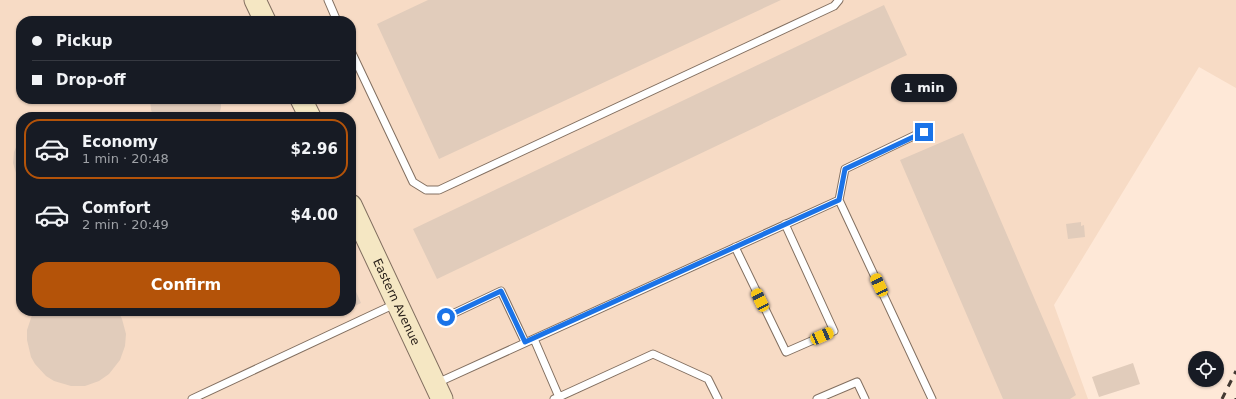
<!DOCTYPE html>
<html lang="en">
<head>
<meta charset="utf-8">
<style>
  :root { --surface:#171b24; --page:#20242c; --text:#f1f3f6; --muted:#9ea1a6; --line:#363941; --accent:#b45309 }
  body { margin:0; font-family:"DejaVu Sans",sans-serif; background:var(--page); color:var(--text); height:100vh; display:flex; flex-direction:column; font-size:15px; white-space:nowrap }
  * { box-sizing:border-box; margin:0 }
  p { font-size:13px; color:var(--muted) }
  .icon { flex:none; width:22px; height:22px; fill:none; stroke:currentColor; stroke-width:2; stroke-linecap:round; stroke-linejoin:round }
  .map { position:relative; flex:1; overflow:hidden }
  .drawer { position:absolute; left:16px; top:112px; width:340px; height:204px; display:flex; flex-direction:column; background:var(--surface); border-radius:16px; box-shadow:0 1px 3px #0004 }
  .drawer>* { flex:none }
  .top-card { position:absolute; left:16px; top:16px; width:340px; height:88px; border-radius:16px; box-shadow:0 1px 3px #0004; display:grid; align-content:center; height:88px; padding:0 16px; background:var(--surface) }
  .controls { position:absolute; left:1188px; top:351px; display:grid; gap:8px }
  .controls a { display:grid; place-items:center; width:36px; height:36px; border-radius:50%; background:var(--surface); box-shadow:0 1px 3px #0004; font-size:20px }
  .end { position:absolute; width:18px; height:18px; margin:-9px; border:5px solid #1a73e8; background:#fff; box-shadow:0 0 0 2px #fff }
  .from { border-radius:50% }
  .bubble { position:absolute; height:28px; border-radius:14px; background:var(--surface); box-shadow:0 1px 3px #0004; font-size:13px; font-weight:700; line-height:28px; text-align:center }
  .car { position:absolute; width:12px; height:24px; margin:-12px -6px; border-radius:5px; box-shadow:0 0 3px 1px #0007; background:linear-gradient(#f5c518 24%,#345 0 40%,#f5c518 0 76%,#345 0 86%,#f5c518 0) }
  .top-card b { display:flex; align-items:center; gap:14px; height:38px; font-size:15px }
  .top-card b+b { border-top:1px solid var(--line) }
  .top-card i { width:10px; height:10px; background:var(--text) }
  ul { padding:7px 0 0; list-style:none }
  li { display:flex; align-items:center; gap:12px; height:60px; margin:0 8px 6px; padding:0 8px; border:2px solid transparent; border-radius:16px }
  li div { flex:1 }
  li b { display:block; font-size:15px }
  li em { font-style:normal; font-weight:700 }
  li.current { border-color:var(--accent) }
  li>.icon { width:36px; height:36px; stroke-width:1.5 }
  .action { display:flex; gap:8px; margin-top:auto; padding:8px 16px }
  .action a { flex:1; height:46px; border-radius:16px; background:var(--accent); color:#fff; font-size:16px; font-weight:700; line-height:46px; text-align:center }
  .map>svg:first-child { display:block }
  .built { fill:#f7dbc5; fill-rule:evenodd }
  .building { fill:#e1ccbb }
  .lines { fill:none; stroke-linecap:round; stroke-linejoin:round }
  .lane-casing { stroke:#826f60; stroke-width:9 }
  .secondary-casing { stroke:#826f60; stroke-width:23 }
  .lane { stroke:#fff; stroke-width:7 }
  .secondary { stroke:#f5e7c3; stroke-width:21 }
  .rail { stroke:#433932; stroke-width:3; stroke-dasharray:7 7; stroke-linecap:butt }
  .route { stroke:#1a73e8; stroke-width:5 }
  .labels { text-anchor:middle; stroke-width:4; stroke-linejoin:round; paint-order:stroke }
  .street-label { font-size:12px; fill:#251d17; stroke:#fee8d7 }
</style>
</head>
<body>
<div class="map">
<svg width="1236" height="399" viewBox="0 0 1236 399">
  <rect width="100%" height="100%" fill="#fee8d7"/>
  <!-- built -->
  <path class="built" d="M0,0h1236v88l-37,-21 -145,238 34,94h-1088zM21,21h330v78h-330zM21,117h330v194h-330z"/>
  <!-- building -->
  <path class="building" d="M428,0h353l-342,159 -62,-135z
    M884,5l23,50 -470,224 -24,-50z
    M150,99h71v9l-3,9h-64l-3,-7z
    M963,133l113,262 -6,4h-67l-103,-239z
    M21,135v46l-5,-8 -3,-10 1,-11z
    M1081,222v4l3,-1 1,12 -17,2 -2,-15z
    M354,287l7,16 -10,5v-19z
    M34,311h84l4,8 4,15 -1,12 -5,14 -11,14 -10,7 -14,5h-14l-17,-5 -8,-5 -11,-12 -4,-7 -4,-17v-10l4,-12z
    M1133,363l7,21 -41,13 -7,-20z"/>
  <g class="lines">
    <!-- lane casing -->
    <g class="lane-casing">
      <path id="lane" d="M328,0l9,21
        M351,51l62,131 13,8h13l395,-184 5,-6
        M839,200l6,-31 79,-38
        M735,247l51,105 48,-21 -49,-107
        M446,317l55,-26 24,51
        M534,339l25,58 -5,2
        M437,383l402,-183 93,199
        M559,397l94,-43 55,25 10,20
        M192,399l203,-95
        M817,399l40,-17 8,17"/>
    </g>
    <!-- secondary casing -->
    <g class="secondary-casing">
      <g id="secondary">
        <path d="M255,0l10,21"/>
        <path d="M301,99l9,18"/>
        <path id="s1" d="M351,205l91,194"/>
      </g>
    </g>
    <!-- lane -->
    <use href="#lane" class="lane"/>
    <!-- secondary -->
    <use href="#secondary" class="secondary"/>
    <!-- rail -->
    <path class="rail" d="M1222,399l14,-28
      M1236,399v-1"/>
  </g>
  <g class="lines">
    <!-- route -->
    <path class="route" d="M446,317l55,-26 24,51 314,-142 6,-31 79,-37"/>
  </g>
  <g class="labels">
    <!-- street labels -->
    <g class="street-label">
      <text dy="4" stroke="none"><textPath href="#s1" startOffset="107">Eastern Avenue</textPath></text>
    </g>
  </g>
</svg>
<div class="controls">
<a><svg class="icon" aria-label="locate" viewBox="0 0 24 24"><circle cx="12" cy="12" r="6"/><path d="M12 2v4M12 18v4M2 12h4M18 12h4"/></svg></a>
</div>
<i class="end from" style="left:446px;top:317px"></i>
<i class="end" style="left:924px;top:132px"></i>
<div class="bubble" style="left:891px;top:74px;width:66px">1 min</div>
<i class="car" style="left:879px;top:285px;rotate:335deg"></i>
<i class="car" style="left:760px;top:300px;rotate:334deg"></i>
<i class="car" style="left:822px;top:336px;rotate:66deg"></i>
<div class="top-card">
<b><i class="from"></i>Pickup</b>
<b><i></i>Drop-off</b>
</div>
<section class="drawer">
<ul>
<li class="current"><svg class="icon" aria-label="car" viewBox="0 0 24 24"><path d="M5 17H2v-5l4-1 3-4h7l3 4 3 1v5h-3M9 17h6M6 11h13"/><circle cx="7" cy="17" r="2"/><circle cx="17" cy="17" r="2"/></svg><div><b>Economy</b><p>1 min · 20:48</p></div><em>$2.96</em></li>
<li><svg class="icon" aria-label="car" viewBox="0 0 24 24"><path d="M5 17H2v-5l4-1 3-4h7l3 4 3 1v5h-3M9 17h6M6 11h13"/><circle cx="7" cy="17" r="2"/><circle cx="17" cy="17" r="2"/></svg><div><b>Comfort</b><p>2 min · 20:49</p></div><em>$4.00</em></li>
</ul>
<div class="action"><a>Confirm</a></div>
</section>
</div>
</body>
</html>
